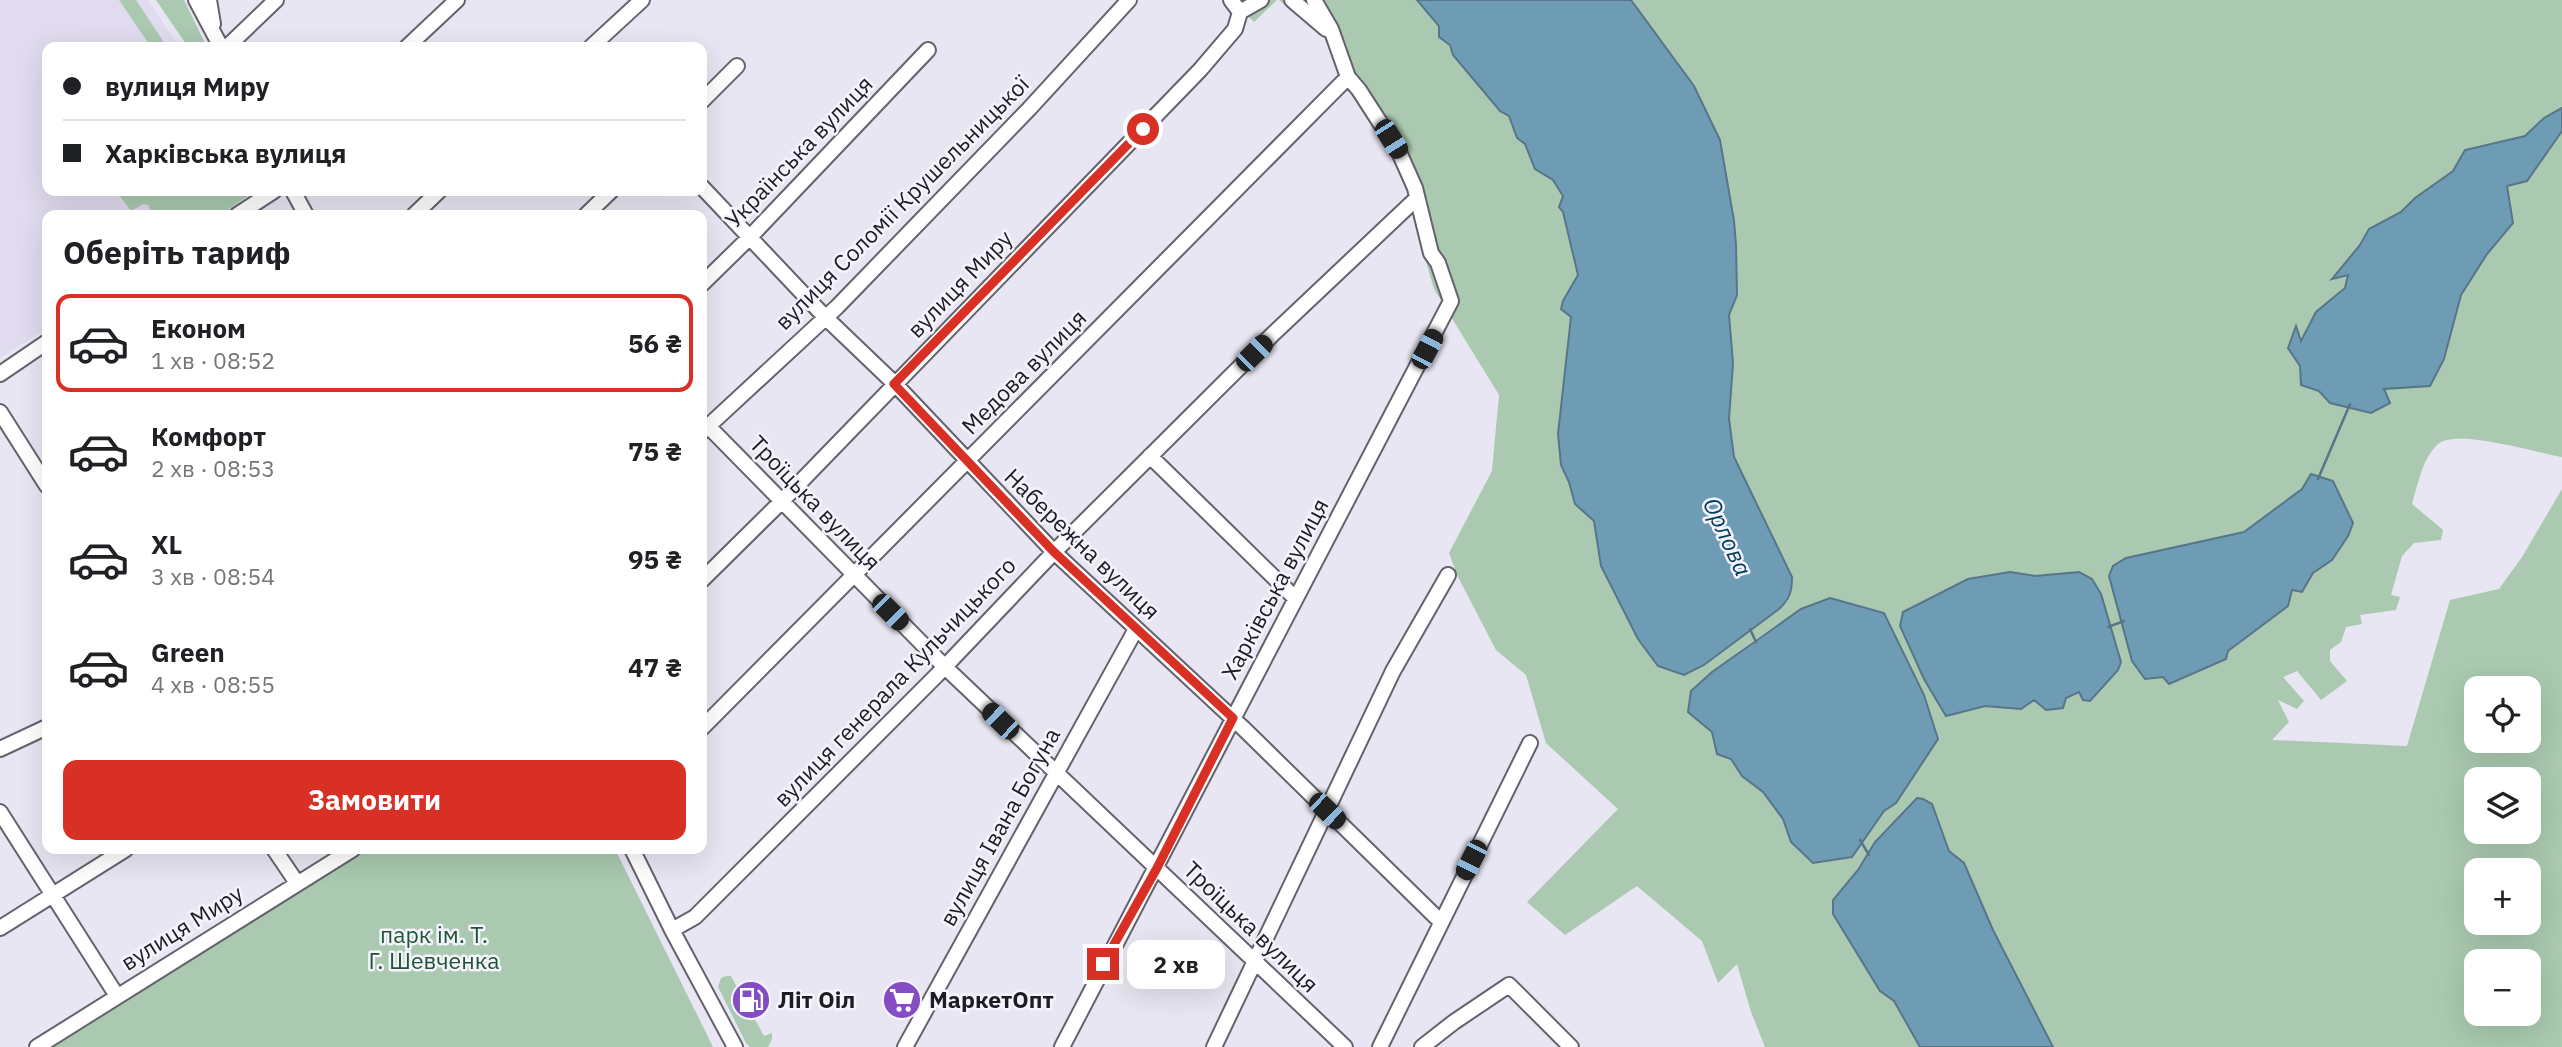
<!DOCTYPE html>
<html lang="uk">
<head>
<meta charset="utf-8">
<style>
  :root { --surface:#fff; --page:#f2f2f2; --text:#202124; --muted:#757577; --line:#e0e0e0; --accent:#d93025 }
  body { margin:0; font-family:"IBM Plex Sans",sans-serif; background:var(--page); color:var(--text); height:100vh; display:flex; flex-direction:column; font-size:26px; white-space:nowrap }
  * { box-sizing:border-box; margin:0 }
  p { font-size:23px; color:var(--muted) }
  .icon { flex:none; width:38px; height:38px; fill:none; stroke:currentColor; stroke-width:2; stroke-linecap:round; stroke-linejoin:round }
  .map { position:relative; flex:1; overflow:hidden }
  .side { position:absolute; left:42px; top:210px; width:665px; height:644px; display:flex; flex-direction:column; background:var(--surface); border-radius:14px; box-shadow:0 7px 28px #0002 }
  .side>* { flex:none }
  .banner { position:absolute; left:42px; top:42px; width:665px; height:154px; border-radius:14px; box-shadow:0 7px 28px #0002; display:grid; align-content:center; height:154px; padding:0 21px; background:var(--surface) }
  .fabs { position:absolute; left:2464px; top:676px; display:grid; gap:14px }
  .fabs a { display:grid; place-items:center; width:77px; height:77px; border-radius:14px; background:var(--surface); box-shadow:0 7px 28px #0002; font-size:35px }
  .end { position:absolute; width:32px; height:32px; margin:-16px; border:9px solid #d93025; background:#fff; box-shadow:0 0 0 4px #fff }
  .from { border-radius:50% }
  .bubble { position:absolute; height:49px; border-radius:14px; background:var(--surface); box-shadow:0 7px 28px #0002; font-size:23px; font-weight:800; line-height:49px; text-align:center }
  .car { position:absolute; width:21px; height:42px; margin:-21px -10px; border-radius:9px; box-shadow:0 0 5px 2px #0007; background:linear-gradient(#222 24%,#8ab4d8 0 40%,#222 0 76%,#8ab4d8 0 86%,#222 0) }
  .banner b { display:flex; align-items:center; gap:24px; height:66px; font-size:26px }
  .banner b+b { border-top:2px solid var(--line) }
  .banner i { width:18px; height:18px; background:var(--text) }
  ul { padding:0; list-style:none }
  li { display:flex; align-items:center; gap:21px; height:98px; margin:0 14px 10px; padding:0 7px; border:4px solid transparent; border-radius:14px }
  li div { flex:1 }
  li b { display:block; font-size:26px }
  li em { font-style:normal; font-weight:800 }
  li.active { border-color:var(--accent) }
  li>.icon { width:63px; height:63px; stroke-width:1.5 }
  h2 { padding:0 21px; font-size:32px; line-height:84px }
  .action { display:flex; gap:14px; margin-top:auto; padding:14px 21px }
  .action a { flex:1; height:80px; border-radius:14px; background:var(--accent); color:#fff; font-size:28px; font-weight:800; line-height:80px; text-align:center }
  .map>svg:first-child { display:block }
  .built { fill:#e0dbee }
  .green { fill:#aac9b0; fill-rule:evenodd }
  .water { fill:#6f9cb5; stroke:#577689; stroke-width:2 }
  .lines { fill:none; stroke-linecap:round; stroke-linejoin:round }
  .stream { stroke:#577689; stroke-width:2.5 }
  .minor-casing { stroke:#65626d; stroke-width:18 }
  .minor { stroke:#fff; stroke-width:14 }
  .route { stroke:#d93025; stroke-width:9 }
  .labels { text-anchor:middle; stroke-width:5; stroke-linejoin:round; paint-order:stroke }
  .street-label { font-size:23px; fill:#1e1d22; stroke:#f6f3ff }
  .park-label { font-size:23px; fill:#1b5830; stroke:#f6f3ff }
  .poi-label { font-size:23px; font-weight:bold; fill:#1e1d22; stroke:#f6f3ff; text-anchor:start }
  .water-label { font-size:24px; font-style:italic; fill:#003e58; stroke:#f6f3ff }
</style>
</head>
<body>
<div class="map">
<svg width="2562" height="1047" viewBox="0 0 2562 1047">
  <rect width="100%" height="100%" fill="#e8e6f2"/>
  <!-- built -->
  <path class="built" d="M0,0h148l31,47h-132v144h216l-39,24h-177v113l-47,30z"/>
  <!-- green -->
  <path class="green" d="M119,0h17l31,47h-16z
    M156,0h28l23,47h-19z
    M1232,0h45l-23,22z
    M1279,0h137c16,17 31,33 37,56l47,55 9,5 8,22 8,6 10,25 18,11 10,16v16l15,63 -15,26 8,16 -10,148 8,17 6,22 19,17 7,45 16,28 87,71 84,-64 4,-24 -58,-120 -5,-38 4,-56 -4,-48 8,-20 -3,-74 -4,-20 -85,-180 -14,-21h931v108l-18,10 -19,18 -60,14 -12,21 -38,27 -14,14 -31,17 -10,16 -27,33 15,-4 -3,14 -29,24 -16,30 -4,-14 5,57 18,6 11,12 53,-14 61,-30 17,-64 26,-41 26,-31 -6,-38 20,-4 35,-50v326c-24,-4 -106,-29 -124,-13 -16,15 -20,40 -26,60l31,26 -2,10 -27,3 -12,13 -11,39 9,2 -4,13 -36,5 2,9 -16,3 -5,15 -11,8v11l17,20 -26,19 -24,-29 -14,6 21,24 -7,8 -19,-9 11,22 -17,18 135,6 43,-146 49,-11 23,-32 40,-68v558h-509l-60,-117 -29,-67 -15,-12 -17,-46 -15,-6 -42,43 -17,28 -25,30 47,91 14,10 26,46h-155l-14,-35 -14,-48 -19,19 -16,-42 -65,-55 -72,49 -38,-33 91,-93 -72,-66 -20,-68 -30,-25 -39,-75 -8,-22 43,-82 7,-76 -65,-106 -21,-72 -4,-34 -85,-145zM2311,474l21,86 -19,13 -11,19 -10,-2 -4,16 -60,45 -65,26 58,-139 23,-6 43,-30 15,-13zM2010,572l25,4 44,-4 21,115 -10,14 -11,-9 -13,6 -32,2 -14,9 -35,-3 -39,10 -22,-37 -24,-53 4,-14 64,-33zM1830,598l93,162 -27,42 -12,9 -32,46 -61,-15 -8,-23 -20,-27 -21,-16 -11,-17 -14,-5 -5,-22 -21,-41c40,-35 90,-74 139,-93zM2476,688h53v52h-53zM2476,779h53v52h-53zM2476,870h53v52h-53zM2476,961h53v52h-53z
    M116,191h139l-35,24h-67l-5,-10 -5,-1 -12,7z
    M364,849h251l98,198h-667z
    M726,976h5l33,60 8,-3v6l-4,8h-18l-4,-4 -28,-56 3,-9z"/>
  <!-- water -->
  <path class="water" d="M1417,0h214l63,86 26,54 14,81 2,24 1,50 -8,20 4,48 -4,56 5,38 58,120c0,14 -2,22 -13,32l-75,56 -20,10 -26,-9 -20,-27 -37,-73 -7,-45 -19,-17 -6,-22 -8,-17 -3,-31 13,-117 -10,-8 2,-8 15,-26 -15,-63 -4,-5 4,-11 -10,-16 -18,-11 -10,-25 -8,-6 -8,-22 -9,-5 -47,-56 -3,-10 -11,-8v-11z
    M2562,108v23l-35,50 -20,5 6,37 -26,31 -26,41 -17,64 -14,27 -46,3 6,14 -19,10 -41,-10 -11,-12 -18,-6 -1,-19 -12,-18 8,-22 5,15 15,-29 29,-24 3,-13 -16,4 28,-34 9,-16 32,-17 14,-14 38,-27 12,-21 60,-14 19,-18z
    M2311,474l22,7 20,42 -5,13 -16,24 -19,13 -11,19 -10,-2 -4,16 -60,45 -2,8 -57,25 -6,-7 -18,2 -13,-18 -23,-85 4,-10 13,-8 118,-26 58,-43z
    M2010,572l25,4 44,-4 13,7 9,15 20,68 -3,8 -28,31 -7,-1 -4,-8 -13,6 -3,10 -17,2 -12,-10 -13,9 -36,-3 -39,10 -22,-37 -24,-53 3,-14 65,-33z
    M1830,598l54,15 40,82 14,44 -42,64 -12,8 -32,46 -39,6 -22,-21 -8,-23 -20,-27 -21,-16 -11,-17 -14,-5 -5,-22 -24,-20 3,-21 21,-19 89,-63z
    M1917,798l6,1 9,5 17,47 15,12 29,67 60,117h-133l-26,-46 -14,-10 -47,-77v-14l25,-30 17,-28z"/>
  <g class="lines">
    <!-- stream -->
    <path class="stream" d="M2318,479l32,-75
      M2108,627l16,-6
      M1750,629l6,13
      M1860,840l9,15"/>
    <!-- minor casing -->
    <g class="minor-casing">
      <path id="minor" d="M196,0l25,47
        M209,0l4,24
        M1231,0l9,12
        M1292,0l34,29
        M1240,12l21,-12
        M227,47l49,-47
        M407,47l50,-47
        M591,47l51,-47
        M702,101l35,-35
        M702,187l123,130 70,67 159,168 188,175 199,195
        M293,191l13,24
        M237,215l37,-24
        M414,215l25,-24
        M586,215l25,-24
        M702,284l47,-46 179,-188
        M0,374l47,-32
        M0,412l47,74
        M708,426l237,241 400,380
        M703,431l134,-124 192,-198 100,-109
        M1150,456l145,142
        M702,580l79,-78 419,-432 35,-41 5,-17
        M702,728l646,-651
        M0,749l47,-22
        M0,812l117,184
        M274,849l23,34
        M632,849l40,81 63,117
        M0,928l126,-79
        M672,930l23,-13 242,-242 117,-123 218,-217 145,-137
        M37,1047l316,-198
        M905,1047l231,-418
        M1062,1047l389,-746 -13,-38 -7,-10 -16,-65 -16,-36 -40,-62 -11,-13 -17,-48 -17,-29
        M1214,1047l179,-376 55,-96
        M1380,1047l150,-304
        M1422,1047l32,-25 55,-37 62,62"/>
    </g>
    <!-- minor -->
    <use href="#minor" class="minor"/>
  </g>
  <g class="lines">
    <!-- route -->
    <path class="route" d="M1103,964l54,-96 76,-150 -179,-166 -160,-168 249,-255"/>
  </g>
  <!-- icons -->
  <defs>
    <g id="fuel-disc" transform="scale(2.0125)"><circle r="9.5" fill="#854dc4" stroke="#f6f3ff"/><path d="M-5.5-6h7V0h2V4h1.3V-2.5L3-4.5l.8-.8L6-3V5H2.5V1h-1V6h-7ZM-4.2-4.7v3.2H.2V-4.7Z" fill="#fff"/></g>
    <g id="supermarket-disc" transform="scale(2.0125)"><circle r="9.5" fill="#854dc4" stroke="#f6f3ff"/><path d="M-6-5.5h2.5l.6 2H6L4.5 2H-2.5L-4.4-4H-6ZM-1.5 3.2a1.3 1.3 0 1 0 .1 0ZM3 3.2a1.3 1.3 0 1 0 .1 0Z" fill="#fff"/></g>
  </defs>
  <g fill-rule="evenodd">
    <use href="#fuel-disc" x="751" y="1000"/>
    <use href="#supermarket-disc" x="902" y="1000"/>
  </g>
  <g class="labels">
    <!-- street labels -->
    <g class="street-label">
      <text transform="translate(799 152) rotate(-46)" y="8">Українська вулиця</text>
      <text transform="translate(902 203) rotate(-45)" y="8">вулиця Соломії Крушельницької</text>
      <text transform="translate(960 284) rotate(-46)" y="8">вулиця Миру</text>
      <text transform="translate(1024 372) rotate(-45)" y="8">Медова вулиця</text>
      <text transform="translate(815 503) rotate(46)" y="8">Троїцька вулиця</text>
      <text transform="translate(1082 544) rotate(44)" y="8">Набережна вулиця</text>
      <text transform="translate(1275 589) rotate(-62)" y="8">Харківська вулиця</text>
      <text transform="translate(895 682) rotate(-46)" y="8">вулиця генерала Кульчицького</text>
      <text transform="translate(1000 827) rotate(-61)" y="8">вулиця Івана Богуна</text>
      <text transform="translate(1251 927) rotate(44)" y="8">Троїцька вулиця</text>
      <text transform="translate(182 928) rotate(-32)" y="8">вулиця Миру</text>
    </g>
    <!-- park labels -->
    <g class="park-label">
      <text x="434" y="943">парк ім. Т.<tspan x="434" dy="26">Г. Шевченка</tspan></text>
    </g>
    <!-- poi labels -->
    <g class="poi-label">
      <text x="778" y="1008">Літ Оіл</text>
      <text x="929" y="1008">МаркетОпт</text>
    </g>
    <!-- water labels -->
    <g class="water-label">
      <text transform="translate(1727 537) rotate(65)" y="8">Орлова</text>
    </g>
  </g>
</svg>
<div class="fabs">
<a><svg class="icon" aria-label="locate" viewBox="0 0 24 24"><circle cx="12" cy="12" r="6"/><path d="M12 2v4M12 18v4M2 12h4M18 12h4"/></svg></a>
<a><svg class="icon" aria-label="layers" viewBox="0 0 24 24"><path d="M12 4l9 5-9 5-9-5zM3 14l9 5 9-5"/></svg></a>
<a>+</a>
<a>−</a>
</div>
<i class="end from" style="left:1143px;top:129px"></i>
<i class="end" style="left:1103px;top:964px"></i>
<div class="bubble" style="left:1127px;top:940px;width:98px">2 хв</div>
<i class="car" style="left:1391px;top:139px;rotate:148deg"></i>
<i class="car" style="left:1427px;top:349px;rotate:28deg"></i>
<i class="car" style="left:1254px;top:353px;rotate:45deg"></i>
<i class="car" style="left:890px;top:612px;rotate:135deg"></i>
<i class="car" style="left:1000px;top:721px;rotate:314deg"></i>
<i class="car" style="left:1327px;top:811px;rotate:134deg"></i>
<i class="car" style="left:1471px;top:860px;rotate:207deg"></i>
<div class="banner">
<b><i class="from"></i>вулиця Миру</b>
<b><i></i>Харківська вулиця</b>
</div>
<section class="side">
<h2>Оберіть тариф</h2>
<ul>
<li class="active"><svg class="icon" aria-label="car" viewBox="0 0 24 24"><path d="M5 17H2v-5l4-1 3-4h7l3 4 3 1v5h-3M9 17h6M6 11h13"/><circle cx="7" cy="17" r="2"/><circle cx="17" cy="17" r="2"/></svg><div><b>Економ</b><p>1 хв · 08:52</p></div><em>56 ₴</em></li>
<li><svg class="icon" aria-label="car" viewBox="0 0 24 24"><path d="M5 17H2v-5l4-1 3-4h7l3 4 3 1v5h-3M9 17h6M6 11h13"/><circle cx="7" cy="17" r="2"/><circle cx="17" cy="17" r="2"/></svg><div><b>Комфорт</b><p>2 хв · 08:53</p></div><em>75 ₴</em></li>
<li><svg class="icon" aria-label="car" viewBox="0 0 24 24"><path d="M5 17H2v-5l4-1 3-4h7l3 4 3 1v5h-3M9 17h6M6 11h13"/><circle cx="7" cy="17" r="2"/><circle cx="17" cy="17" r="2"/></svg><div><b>XL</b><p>3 хв · 08:54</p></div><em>95 ₴</em></li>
<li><svg class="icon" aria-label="car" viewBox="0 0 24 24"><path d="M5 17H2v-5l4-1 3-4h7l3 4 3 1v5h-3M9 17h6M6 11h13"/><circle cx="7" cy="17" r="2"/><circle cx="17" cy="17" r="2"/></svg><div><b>Green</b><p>4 хв · 08:55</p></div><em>47 ₴</em></li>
</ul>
<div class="action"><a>Замовити</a></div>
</section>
</div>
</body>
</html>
